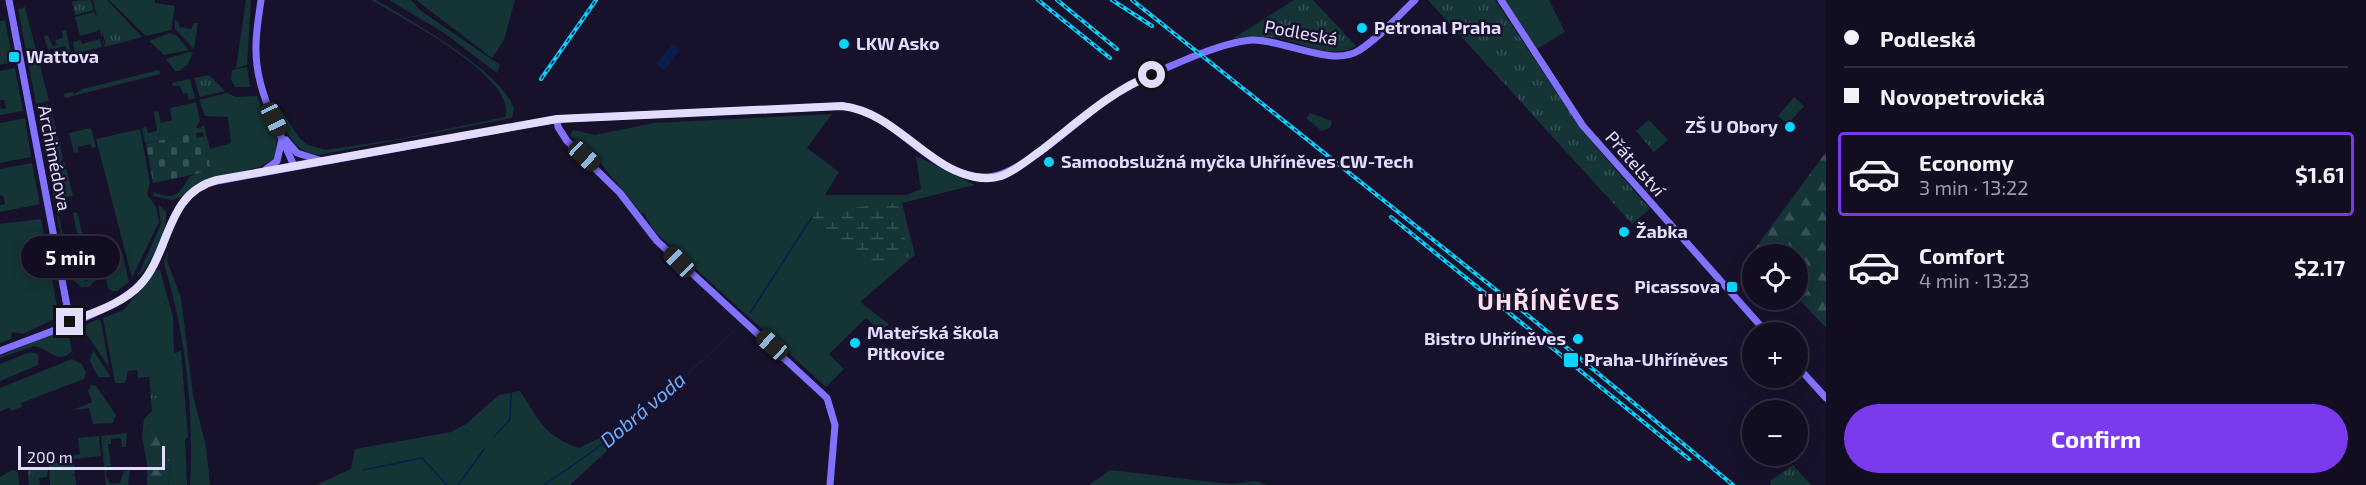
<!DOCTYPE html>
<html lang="en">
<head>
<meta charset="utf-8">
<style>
  :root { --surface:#120d21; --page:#1f1b2e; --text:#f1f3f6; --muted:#9c9ca5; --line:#312d3f; --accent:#7c3aed }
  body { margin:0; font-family:"Exo 2",sans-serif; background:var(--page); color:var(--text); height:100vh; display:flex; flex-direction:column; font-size:22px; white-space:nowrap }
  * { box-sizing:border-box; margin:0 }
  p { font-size:20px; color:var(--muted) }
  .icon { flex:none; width:33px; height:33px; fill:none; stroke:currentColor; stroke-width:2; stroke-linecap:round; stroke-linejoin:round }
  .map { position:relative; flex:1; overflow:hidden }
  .sheet { display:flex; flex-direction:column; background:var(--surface); width:540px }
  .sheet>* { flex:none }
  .banner { display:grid; align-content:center; height:132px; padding:0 18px; background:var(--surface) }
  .buttons { position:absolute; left:1742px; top:244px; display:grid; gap:12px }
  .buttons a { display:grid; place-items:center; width:66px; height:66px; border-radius:50%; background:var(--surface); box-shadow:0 3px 15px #0003,0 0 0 2px var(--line); font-size:30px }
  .scale { position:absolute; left:18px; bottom:15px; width:147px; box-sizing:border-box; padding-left:6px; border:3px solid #e2dcff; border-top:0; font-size:16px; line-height:21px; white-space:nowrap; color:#e2dcff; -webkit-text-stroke:4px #18112c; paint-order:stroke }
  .end { position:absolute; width:27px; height:27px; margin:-14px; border:8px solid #e2dcff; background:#111; box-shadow:0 0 0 3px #111 }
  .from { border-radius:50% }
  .bubble { position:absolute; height:42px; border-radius:21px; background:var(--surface); box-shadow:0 3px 15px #0003,0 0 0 2px var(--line); font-size:20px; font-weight:700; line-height:42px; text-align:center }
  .car { position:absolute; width:18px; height:36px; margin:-18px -9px; border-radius:8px; box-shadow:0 0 4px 2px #0007; background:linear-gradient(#222 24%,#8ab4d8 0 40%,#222 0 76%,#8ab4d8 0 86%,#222 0) }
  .banner b { display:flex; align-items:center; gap:21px; height:57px; font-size:22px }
  .banner b+b { border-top:2px solid var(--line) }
  .banner i { width:15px; height:15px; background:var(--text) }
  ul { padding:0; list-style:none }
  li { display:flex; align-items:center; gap:18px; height:84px; margin:0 12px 9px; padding:0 6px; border:3px solid transparent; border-radius:6px }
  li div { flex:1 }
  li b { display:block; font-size:22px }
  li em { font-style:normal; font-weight:700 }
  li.current { border-color:var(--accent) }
  li>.icon { width:54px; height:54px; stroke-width:1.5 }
  .action { display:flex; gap:12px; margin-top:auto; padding:12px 18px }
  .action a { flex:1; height:69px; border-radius:36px; background:var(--accent); color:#fff; font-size:24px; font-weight:700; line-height:69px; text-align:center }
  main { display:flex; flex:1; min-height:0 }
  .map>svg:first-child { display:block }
  .green { fill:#143436 }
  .forest { fill:url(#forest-firs) }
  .wetland { fill:url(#wetland-marsh) }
  .cemetery { fill:url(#cemetery-stones) }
  .park { fill:url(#park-tufts) }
  .water { fill:#0b1d4b }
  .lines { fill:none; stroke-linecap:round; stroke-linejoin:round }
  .stream { stroke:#0b1d4b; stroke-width:1.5 }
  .secondary { stroke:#8173ff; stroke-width:7 }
  .rail-casing { stroke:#08d4ff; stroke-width:4 }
  .rail { stroke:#18112c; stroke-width:1.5; stroke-dasharray:4.5; stroke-linecap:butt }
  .route { stroke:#e2dcff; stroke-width:8 }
  .poi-dot { fill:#08d4ff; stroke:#18112c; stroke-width:2 }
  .labels { text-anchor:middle; stroke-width:5; stroke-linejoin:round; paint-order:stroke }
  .poi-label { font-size:18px; font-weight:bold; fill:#e2dcff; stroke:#18112c; text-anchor:start }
  .street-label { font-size:18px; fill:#e2dcff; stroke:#18112c }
  .water-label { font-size:20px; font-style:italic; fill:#6aafff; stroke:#18112c }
  .district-label { font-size:24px; font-weight:bold; letter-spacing:1.5px; fill:#ffdef0; stroke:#18112c }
</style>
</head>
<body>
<main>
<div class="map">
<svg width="1826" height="485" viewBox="0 0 1826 485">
  <defs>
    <pattern id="forest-firs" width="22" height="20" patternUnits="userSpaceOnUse" patternTransform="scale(1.5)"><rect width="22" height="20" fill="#143436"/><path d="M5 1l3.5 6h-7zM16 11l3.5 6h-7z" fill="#365154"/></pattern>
    <pattern id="wetland-marsh" width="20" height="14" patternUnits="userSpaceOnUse" patternTransform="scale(1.5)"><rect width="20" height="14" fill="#143436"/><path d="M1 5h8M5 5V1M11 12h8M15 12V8" fill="none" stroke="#365154"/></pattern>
    <pattern id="cemetery-stones" width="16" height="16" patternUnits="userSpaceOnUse" patternTransform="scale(1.5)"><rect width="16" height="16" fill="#143436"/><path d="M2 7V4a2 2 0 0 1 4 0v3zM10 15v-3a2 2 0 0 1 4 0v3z" fill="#365154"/></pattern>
    <pattern id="park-tufts" width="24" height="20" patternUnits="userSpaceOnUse" patternTransform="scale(1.5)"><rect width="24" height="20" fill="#143436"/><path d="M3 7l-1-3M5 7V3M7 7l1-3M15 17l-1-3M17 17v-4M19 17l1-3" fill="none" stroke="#365154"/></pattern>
  </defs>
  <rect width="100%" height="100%" fill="#18112c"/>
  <!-- green -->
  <path class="green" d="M93,0h14l35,37 -37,10 -3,-8 4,6 -4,-15v8l-3,-10 -1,3 -18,5 -5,-19 19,-5 3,5z
    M109,0h46v3l20,3 -4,24 -25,6z
    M246,0h5l-4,65 -11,3z
    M371,0h5c35,21 125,71 138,108l-2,10 -193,37c-27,-3 -34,-27 -44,-49l2,-2 21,32 8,8 19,6 74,-11 106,-22c15,-38 -106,-101 -134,-117z
    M389,0h22l10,11 79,54 -3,8 -53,-40z
    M416,0h99l-11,40 -12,18z
    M1505,0h44l16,32 -28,17z
    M25,7l24,94 -13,3 -18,-95z
    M5,20l8,42 -13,3v-44z
    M175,20l4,2v5l12,2 3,-6h4l-4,26 -19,-20z
    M66,30l5,25 -19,9 -3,-11 17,-4 -1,-3 -17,4 -4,-14 4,-1 4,11 5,-1 -2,-5 8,-2 -1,-7z
    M170,33l6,2 13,15 -25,5 -15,-14z
    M100,39l2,8 -27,7 -2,-12 7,-2 2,4z
    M189,52l4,1 -5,11 -9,7h-4l-9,-12z
    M247,67l3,20h-15l-4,-8 1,-9z
    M15,68l8,43 -23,4v-10l1,4 5,-1 -2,-8h-4v-29z
    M159,70l1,4 -95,24 -1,-4 9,-2 1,2 9,-5z
    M190,79l5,19 -6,2 -2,-7 -4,1 -3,-8h-7l-1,-3z
    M227,93l9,4 21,-1 20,42 -2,20 -16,9 -61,15 -16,14 -10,4 -20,-4 2,-4c22,10 26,0 36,-16l21,-5 -8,-39 -58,11 -3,-15 4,-1 2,6 9,-2 -3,-19 4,-1 3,12 11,-3 -2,-12 26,-6 4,19 -4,6 3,2 5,-4 6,24 21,-6 -3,-26 -23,-1 -6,-16z
    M1794,97l10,9 -16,18 -10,-8z
    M1310,113l22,8 -2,7 -8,3 -16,-13z
    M832,114l-25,34 32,24 -14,23h81l15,-6 -5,-33 59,29 -73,18 13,52 -55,47 29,22 -9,8 -14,-14 -37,36 15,15 -18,18 -171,-155 -11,-19 -2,1 -45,-55 -27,-24 3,-5 22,5 59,-12z
    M53,117l10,41 -12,23 -12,-61z
    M25,118l6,39 -31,6v-40z
    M91,128l5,19 -4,1 -2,-4 -12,3v5l-4,1 -5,-20z
    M140,129l10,54 -3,11 9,13 3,15 -27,56 -36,-139z
    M64,160l9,36 -19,3 -3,-17z
    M32,163l8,41 -40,8v-7l5,-1 -1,-7 -4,-2v-26z
    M158,204l8,8c3,17 -17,54 -29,66l24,-54z
    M77,212l14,56 -4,1v3l8,-2 -6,6 -7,-2 -2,-4 4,-1 -11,-56z
    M57,216h2l11,56 4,-1 11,10 13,-4 -9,10h-8l-12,-11z
    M41,219l18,98 -36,17 -11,-2 -1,7 -11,4v-119z
    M168,251l-1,10 14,37 12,97 13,51 4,39h-20c4,-73 -4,-148 -25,-218l-1,-7z
    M122,252l7,30 -12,9h-5l-4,-3 -7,-30h4l2,5 12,-3 -1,-6z
    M156,270h4l13,47 1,36 7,-2 7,86 -3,3 2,45h-19l3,-23 -9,-13 -8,-25h-3l-9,13 2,-18 8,-8 -1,-12 8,-1 -10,-23v2l-11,1 -1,-8 -9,1 -3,12h-10l-12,-65 21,-8z
    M98,319l3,2 8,46 -27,-40z
    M60,331l8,2 4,18c-14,15 -23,-3 -38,-5l-34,12v-2z
    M93,350l18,27h-13l-8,-16z
    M30,352l8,2v11l-38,16v-17z
    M72,359l10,5 4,9 -2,6 -63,24 1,4 -11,4 -2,-3 -9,3v-23z
    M90,385l6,1 20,29 -3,8 -20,1 -4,-16 -16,2 19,-8 -4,-12 3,-2z
    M520,391c19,29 24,45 59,57l37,-18 3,10 -49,45h-254l35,-16 4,-20 96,-17 15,-8 33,-29z
    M127,433l-1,14h-4l-1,-9 -10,1v5h-3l3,22h-4l-1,9 4,9 10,-1 4,-12 6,-1 -2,15h-22l-5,-49z
    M99,436l2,20 -27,3 -1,-3 7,-2 -2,-16z
    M74,461l1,13 -3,1 3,1 1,9h-26l-1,-21z
    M12,470l6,2 1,13h-19v-8z
    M1110,470l120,14 26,-3 12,4h-179z"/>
  <!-- forest -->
  <path class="forest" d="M1826,152v176l-29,-31v-42h-39l-4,-5z
    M151,424h3l8,25 9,13 -3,23h-21v-22l-5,-26z"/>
  <!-- wetland -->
  <path class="wetland" d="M892,203l7,4c0,18 8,32 10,50l-30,8 -18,-1 -49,-47 3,-5z"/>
  <!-- cemetery -->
  <path class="cemetery" d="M196,133l1,5 7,-2 7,35 -58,12 -7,-40z"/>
  <!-- park -->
  <path class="park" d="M91,0l3,10 -19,5 -3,-14z
    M1294,0h19l43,46c-26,14 -52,-3 -79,-8 -14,-2 -28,-1 -43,0z
    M1428,0h67l88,132 67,77 -18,15z
    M117,26l4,15 -15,4 -4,-15z
    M209,75l16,16 -25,6 -6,-19z
    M1649,120l19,20 -14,12 -18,-21z
    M161,373l-2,25 -8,1 -2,-25z
    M1793,465l18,20h-40l-1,-4z
    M48,469l-1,8 -8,1 1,7h-11l-1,-15z"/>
  <!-- water -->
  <path class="water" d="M672,44l8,6 -16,20 -8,-6z"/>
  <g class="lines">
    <!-- stream -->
    <path class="stream" d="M750,313l62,-96
      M494,437l16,-18 1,-26
      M363,470l59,-12 25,27
      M458,485l27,-37
      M544,485c73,-48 129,-96 192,-156"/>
    <!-- secondary -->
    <path class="secondary" d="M9,0l61,322
      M261,0c-3,21 -7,44 -4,65 4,35 24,69 37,101
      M1501,0l82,126 184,207
      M557,119l1,8 9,14 53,52 37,48 170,157 8,27 -5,60
      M286,140l11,13 22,7
      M266,169l11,-8 5,-22
      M0,351c39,-16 123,-41 146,-74 22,-32 24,-83 66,-95l345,-63 285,-13c56,6 87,72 144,71 41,0 108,-77 151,-96 30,-13 83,-39 115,-41 30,-1 80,27 106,11 21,-13 39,-34 57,-51
      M1797,366l29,32"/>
    <!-- rail casing -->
    <g class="rail-casing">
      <path id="rail" d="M1038,0l72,58
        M1057,0l60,49
        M1112,0l40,26
        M1132,0l393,313 208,172
        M541,79l55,-79
        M1391,217l298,242"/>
    </g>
    <!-- rail -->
    <use href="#rail" class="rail"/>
  </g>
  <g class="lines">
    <!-- route -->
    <path class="route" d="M70,322c24,-10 52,-18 70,-37 31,-33 25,-92 77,-105l340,-61 285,-13c43,5 70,41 106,61 15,8 36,15 53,9 15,-5 29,-18 42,-27 35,-27 68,-58 109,-74"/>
  </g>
  <!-- markers -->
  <g class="poi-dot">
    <circle cx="1362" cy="28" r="6"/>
    <circle cx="844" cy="44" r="6"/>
    <rect x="8" y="51" width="12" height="12" rx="3"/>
    <circle cx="1790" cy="127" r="6"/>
    <circle cx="1049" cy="162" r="6"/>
    <circle cx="1624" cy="232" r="6"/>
    <rect x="1726" y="281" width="12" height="12" rx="3"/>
    <circle cx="1578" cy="339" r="6"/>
    <circle cx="855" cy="343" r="6"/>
    <rect x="1563" y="352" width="16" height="16" rx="3"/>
  </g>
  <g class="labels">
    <!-- poi labels -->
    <g class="poi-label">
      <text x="1374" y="34">Petronal Praha</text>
      <text x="856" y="50">LKW Asko</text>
      <text x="26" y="63">Wattova</text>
      <text x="1778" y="133" text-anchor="end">ZŠ U Obory</text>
      <text x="1061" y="168">Samoobslužná myčka Uhříněves CW-Tech</text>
      <text x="1636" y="238">Žabka</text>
      <text x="1720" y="293" text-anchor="end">Picassova</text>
      <text x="867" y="339">Mateřská škola<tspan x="867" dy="21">Pitkovice</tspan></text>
      <text x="1566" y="345" text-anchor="end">Bistro Uhříněves</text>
      <text x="1584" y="366">Praha-Uhříněves</text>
    </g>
    <!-- street labels -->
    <g class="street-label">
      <text transform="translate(1301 33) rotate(10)" y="6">Podleská</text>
      <text transform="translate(54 158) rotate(79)" y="6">Archimédova</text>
      <text transform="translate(1635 164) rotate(49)" y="6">Přátelství</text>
    </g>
    <!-- water labels -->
    <g class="water-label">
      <text transform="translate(643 410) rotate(-40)" y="7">Dobrá voda</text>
    </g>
    <!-- district labels -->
    <g class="district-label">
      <text x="1549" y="310">UHŘÍNĚVES</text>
    </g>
  </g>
</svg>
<div class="buttons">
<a><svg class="icon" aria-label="locate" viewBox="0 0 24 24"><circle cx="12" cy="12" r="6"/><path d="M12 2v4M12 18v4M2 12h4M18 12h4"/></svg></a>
<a>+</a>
<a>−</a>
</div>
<div class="scale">200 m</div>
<i class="end from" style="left:1152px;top:75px"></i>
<i class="end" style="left:70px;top:322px"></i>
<div class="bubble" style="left:21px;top:236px;width:99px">5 min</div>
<i class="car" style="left:274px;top:119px;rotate:155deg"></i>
<i class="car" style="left:584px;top:156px;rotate:133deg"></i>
<i class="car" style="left:679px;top:262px;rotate:315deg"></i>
<i class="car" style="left:772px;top:345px;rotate:312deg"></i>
</div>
<section class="sheet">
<div class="banner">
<b><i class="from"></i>Podleská</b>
<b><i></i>Novopetrovická</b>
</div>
<ul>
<li class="current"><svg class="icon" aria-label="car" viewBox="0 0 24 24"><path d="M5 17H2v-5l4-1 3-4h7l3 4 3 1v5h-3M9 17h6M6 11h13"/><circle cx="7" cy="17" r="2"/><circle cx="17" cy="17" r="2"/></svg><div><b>Economy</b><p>3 min · 13:22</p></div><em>$1.61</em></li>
<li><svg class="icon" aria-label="car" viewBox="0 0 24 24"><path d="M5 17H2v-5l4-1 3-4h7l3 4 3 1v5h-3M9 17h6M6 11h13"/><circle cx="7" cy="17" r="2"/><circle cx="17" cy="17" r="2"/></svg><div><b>Comfort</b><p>4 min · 13:23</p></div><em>$2.17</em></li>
</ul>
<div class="action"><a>Confirm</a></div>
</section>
</main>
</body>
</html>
